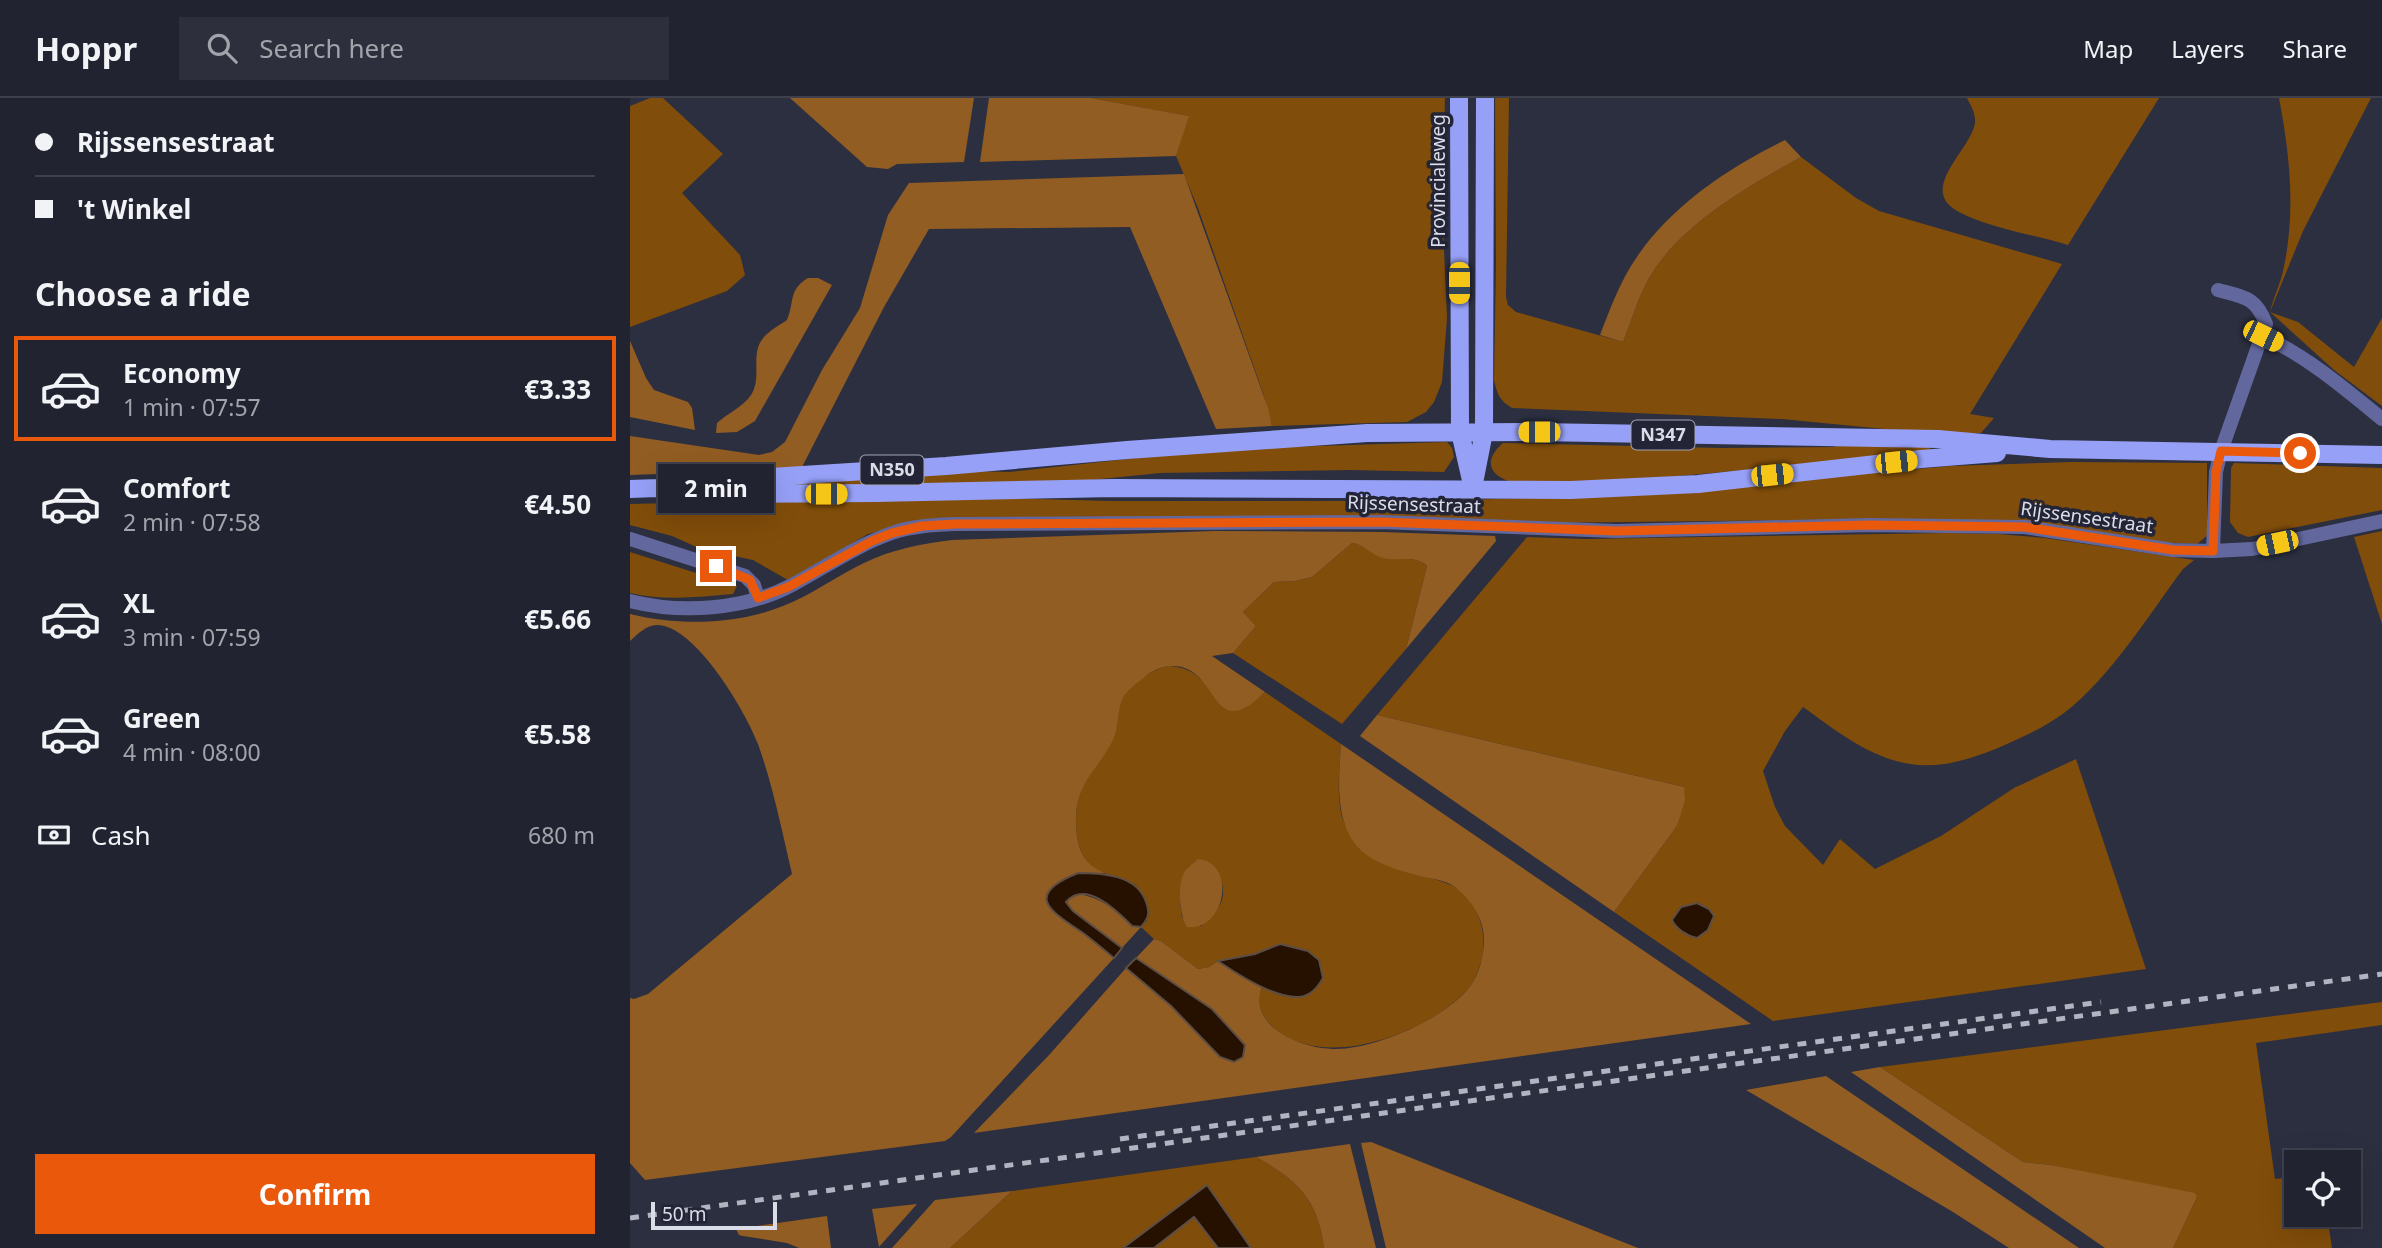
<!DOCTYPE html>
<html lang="en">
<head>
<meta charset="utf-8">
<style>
  :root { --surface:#212330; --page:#2d2f3c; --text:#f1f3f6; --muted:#a2a4ab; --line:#3e404c; --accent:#ea580c }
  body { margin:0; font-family:"Noto Sans",sans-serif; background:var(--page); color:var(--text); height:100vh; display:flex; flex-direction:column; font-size:26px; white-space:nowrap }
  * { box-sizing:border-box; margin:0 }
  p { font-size:23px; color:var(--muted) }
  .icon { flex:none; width:38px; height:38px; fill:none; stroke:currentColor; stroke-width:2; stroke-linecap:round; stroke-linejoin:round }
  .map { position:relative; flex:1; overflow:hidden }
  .details { display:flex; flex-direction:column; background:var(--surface); width:630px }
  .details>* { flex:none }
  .guide { display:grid; align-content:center; height:154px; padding:0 35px; background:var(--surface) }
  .buttons { position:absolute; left:1654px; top:1052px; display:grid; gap:14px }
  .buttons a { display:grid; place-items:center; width:77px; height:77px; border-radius:0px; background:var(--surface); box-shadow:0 7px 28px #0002,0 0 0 2px var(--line); font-size:35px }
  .scale { position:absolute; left:21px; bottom:18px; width:126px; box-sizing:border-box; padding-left:7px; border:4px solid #dadce7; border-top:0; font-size:19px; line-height:24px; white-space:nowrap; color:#dadce7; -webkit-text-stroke:5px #232536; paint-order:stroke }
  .end { position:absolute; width:32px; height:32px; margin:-16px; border:9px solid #ea580c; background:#fff; box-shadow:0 0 0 4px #fff }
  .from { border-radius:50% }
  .bubble { position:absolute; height:49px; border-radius:0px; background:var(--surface); box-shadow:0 7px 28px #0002,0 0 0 2px var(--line); font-size:23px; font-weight:700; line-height:49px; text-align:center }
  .car { position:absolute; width:21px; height:42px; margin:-21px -10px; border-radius:9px; box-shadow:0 0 5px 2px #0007; background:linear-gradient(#f5c518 24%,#345 0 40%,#f5c518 0 76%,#345 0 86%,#f5c518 0) }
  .guide b { display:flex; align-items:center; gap:24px; height:66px; font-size:26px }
  .guide b+b { border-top:2px solid var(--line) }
  .guide i { width:18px; height:18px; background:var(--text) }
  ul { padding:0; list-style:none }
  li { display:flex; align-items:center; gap:21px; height:105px; margin:0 14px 10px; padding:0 21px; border:4px solid transparent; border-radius:0px }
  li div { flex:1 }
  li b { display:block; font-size:26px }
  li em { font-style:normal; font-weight:700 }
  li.active { border-color:var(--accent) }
  li>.icon { width:63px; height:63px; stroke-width:1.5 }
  h2 { padding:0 35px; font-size:32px; line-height:84px }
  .pay { display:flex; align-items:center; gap:18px; height:77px; padding:0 35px; font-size:26px }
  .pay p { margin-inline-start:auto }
  .button { display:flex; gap:14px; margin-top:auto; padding:14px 35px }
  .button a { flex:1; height:80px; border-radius:0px; background:var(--accent); color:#fff; font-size:28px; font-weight:700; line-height:80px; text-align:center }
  header { display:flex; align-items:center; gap:42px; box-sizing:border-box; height:98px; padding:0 35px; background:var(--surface); border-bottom:2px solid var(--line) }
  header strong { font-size:33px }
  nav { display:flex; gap:38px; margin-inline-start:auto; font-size:24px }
  .search { width:490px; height:63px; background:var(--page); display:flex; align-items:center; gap:18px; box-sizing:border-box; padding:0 24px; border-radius:0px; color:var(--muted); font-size:26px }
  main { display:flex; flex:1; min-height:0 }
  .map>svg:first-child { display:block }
  .green { fill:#814d0a; fill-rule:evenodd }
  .forest { fill:#925d22 }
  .water { fill:#261100; stroke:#5c4e45; stroke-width:2 }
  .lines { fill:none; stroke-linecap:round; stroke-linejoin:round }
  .minor { stroke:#62689d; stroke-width:14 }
  .primary { stroke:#96a0f7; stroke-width:18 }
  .rail { stroke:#b2b4c1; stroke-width:5; stroke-dasharray:9 9; stroke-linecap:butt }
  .route { stroke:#ea580c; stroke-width:9 }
  .labels { text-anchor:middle; stroke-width:7; stroke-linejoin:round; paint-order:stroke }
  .shield { fill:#232536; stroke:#a3a5b2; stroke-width:2 }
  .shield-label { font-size:18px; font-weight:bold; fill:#dadce7 }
  .street-label { font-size:19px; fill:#dadce7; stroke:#232536 }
</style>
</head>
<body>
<header>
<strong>Hoppr</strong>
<div class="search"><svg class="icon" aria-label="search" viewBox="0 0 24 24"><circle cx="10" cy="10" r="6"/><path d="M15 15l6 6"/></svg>Search here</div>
<nav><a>Map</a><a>Layers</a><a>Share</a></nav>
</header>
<main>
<section class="details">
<div class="guide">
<b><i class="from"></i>Rijssensestraat</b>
<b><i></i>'t Winkel</b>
</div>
<h2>Choose a ride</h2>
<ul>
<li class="active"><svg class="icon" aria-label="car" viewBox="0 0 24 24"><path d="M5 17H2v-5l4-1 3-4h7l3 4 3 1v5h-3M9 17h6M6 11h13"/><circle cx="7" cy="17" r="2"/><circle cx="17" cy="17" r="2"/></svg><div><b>Economy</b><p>1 min · 07:57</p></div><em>€3.33</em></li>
<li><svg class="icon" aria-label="car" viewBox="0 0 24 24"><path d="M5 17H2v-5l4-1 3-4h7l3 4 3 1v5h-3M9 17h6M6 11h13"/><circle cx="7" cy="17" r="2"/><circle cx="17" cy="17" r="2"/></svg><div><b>Comfort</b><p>2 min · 07:58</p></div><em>€4.50</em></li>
<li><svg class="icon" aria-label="car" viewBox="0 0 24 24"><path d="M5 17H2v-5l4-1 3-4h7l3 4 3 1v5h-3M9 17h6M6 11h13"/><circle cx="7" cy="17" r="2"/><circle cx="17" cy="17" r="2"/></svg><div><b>XL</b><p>3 min · 07:59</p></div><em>€5.66</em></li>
<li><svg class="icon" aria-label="car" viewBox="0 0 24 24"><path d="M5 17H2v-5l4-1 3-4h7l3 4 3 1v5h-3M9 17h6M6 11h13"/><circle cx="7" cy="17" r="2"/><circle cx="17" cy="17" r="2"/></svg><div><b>Green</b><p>4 min · 08:00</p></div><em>€5.58</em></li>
</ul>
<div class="pay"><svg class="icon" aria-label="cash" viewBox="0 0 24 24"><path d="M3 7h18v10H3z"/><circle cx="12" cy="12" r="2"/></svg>Cash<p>680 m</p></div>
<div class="button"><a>Confirm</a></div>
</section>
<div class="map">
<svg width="1752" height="1150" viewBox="0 0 1752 1150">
  <rect width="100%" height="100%" fill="#2c2f40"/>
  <!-- green -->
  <path class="green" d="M20,0h13l60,56 -41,39 58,62 5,20 -18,16 -97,36v-221z
    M461,0h354l-3,106 5,114 -5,64 -8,20 -8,10 -19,10 -135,4 -9,-33 -65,-185 -22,-52 12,-40z
    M865,0h14l-3,199 2,8 8,7 107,30c8,-20 14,-41 24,-60 30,-56 100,-95 154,-125l55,41 23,13 183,53 -92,150 24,4 -13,15h-56l-143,-14 -270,-11c-12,-7 -15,-14 -18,-28l2,-117z
    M1337,0h192l-91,147c-33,-10 -79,-17 -109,-33 -43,-22 12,-62 16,-89 1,-9 -4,-17 -8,-25z
    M1649,0h92l-68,133 -33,81 28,10 56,45 28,-49v88l-48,-36 -64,-58c3,-14 10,-27 13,-41 13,-57 7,-116 -4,-173z
    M817,344l5,6 2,9 -10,15 -94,-2 -190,3 -137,14 -326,-2 267,-14 46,1 210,-23z
    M873,345l218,5 113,-1 4,-2 90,1 3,3 -3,4 -304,28 -108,2c-25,-5 -35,-21 -13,-40z
    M1441,364l136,1v56l4,8 -3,8 -11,9 -37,-2 -267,-23 -355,4 -153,-7 -475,7 -42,11 -80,46 -35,-20 -52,-11 -29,-13 -42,-11v-21l249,-6h113l119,3h308l189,-5 343,-30z
    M1604,365l148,5v42l-134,27 -10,-4 -8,-11 1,-54z
    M1752,433v93l-28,-87z
    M1316,435l52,1 47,4 149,22 -11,9c-35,47 -73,109 -119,144 -20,15 -44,25 -66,35 -27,11 -58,21 -88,16 -40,-6 -75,-34 -107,-57l-18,24 -22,40 12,36 10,19 38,39 17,-26 35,30 66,-33 73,-48 62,-29 70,210 -373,52 -159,-109 63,-86 7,-39 -307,-72 150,-178 58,2z
    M722,445c12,1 24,12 37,15 14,3 27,-3 38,8l-21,83 -64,75 -109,-71 23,-27 -13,-14 31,-30 21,-1 17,-4z
    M0,454l107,34 -4,8c-34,3 -69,7 -103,-1z
    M538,568c30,1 38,19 55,41l20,2 22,-17 76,52c-1,23 -7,63 6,84 5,8 29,33 38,36 21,10 45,12 66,21 26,12 37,46 31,73 -3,11 -7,24 -16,33 -39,42 -138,79 -188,40 -17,-13 -22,-25 -16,-45l20,9 -2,-51 -25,10 -37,7 -9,6 -11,2 -37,-28 -7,-2 -13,-12 6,-6 -11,-36c-39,-15 -58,-15 -60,-62 0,-15 1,-29 9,-42 8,-14 20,-25 27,-40 7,-12 4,-29 10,-42 7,-16 31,-30 46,-33zM585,770c16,26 7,40 -14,58l-19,-9 -2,-14 3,-26z
    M1752,904v23l-126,18 19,136 21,-2v37l31,1 5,33h-159l24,-51 -146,-32 -28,-3 -143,-95z
    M626,1059c41,23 62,42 68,91h-73l-45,-63 -83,63h-173l62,-57z
    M564,1118l24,32h-64z"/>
  <!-- forest -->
  <path class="forest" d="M160,0h184l-10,64 -67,2 -9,5 -21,-2z
    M359,0h102l98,18 -13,40 -196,6z
    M1155,42l16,17c-54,30 -124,69 -154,125 -10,19 -16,40 -24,60l-23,-7c9,-23 18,-48 31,-69 35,-57 95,-97 154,-126z
    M554,76l84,234 4,18 -56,3 -86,-202 -201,2 -45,78 -83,162 -171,6v-39l129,19 13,-3 13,-10 37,-72 38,-62 28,-93 21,-32z
    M178,180h10l14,7 -77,136 -18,11 -21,1 1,-10c11,-10 26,-16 34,-28 11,-17 0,-38 10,-54 6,-9 17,-15 26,-21 8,-19 1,-30 21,-42z
    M0,243l16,37 8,12 34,12 4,6 3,22 -65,-13z
    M584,433l167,1 114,4 1,5 -90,108 21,-83c-12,-12 -29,-4 -44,-8 -12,-3 -19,-14 -31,-15l-40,34 -17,4 -21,1 -31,30 13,14 -23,27 -21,3 53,36c-9,8 -19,19 -32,19 -21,0 -25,-45 -60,-45 -10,0 -17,3 -25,8 -8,7 -18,13 -24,22 -8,13 -4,32 -12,46 -16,30 -37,42 -36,80 1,25 5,41 29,51 -21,0 -38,-1 -54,16l35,47 28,22 -163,179 -6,4 -300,39 -15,-17v-165l4,1 14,-5 144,-120c-10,-43 -19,-88 -34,-130 -12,-32 -63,-119 -101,-119 -11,0 -19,9 -27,16v-27c49,12 106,11 153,-8 29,-11 53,-30 81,-43 28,-14 58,-19 88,-23z
    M747,617l307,72 1,13 -8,26 -63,86 -254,-176z
    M711,646l410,280 -777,109 76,-79 76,-86 45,38 49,51 24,-12 -32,-36 -76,-51 18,-19 7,2 37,28 11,-2 9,-6 44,25c-5,17 -3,29 12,42 16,13 37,20 59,21 40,1 107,-28 134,-59 8,-9 13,-21 15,-33 4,-16 2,-32 -6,-46 -5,-9 -13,-18 -21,-24 -8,-6 -21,-8 -31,-10 -26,-7 -58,-14 -73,-39 -16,-28 -12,-63 -10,-94z
    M568,761c40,4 27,73 -11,68 -8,-12 -10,-43 -2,-56 3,-4 9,-8 13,-12z
    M448,796c24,4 37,15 54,32l9,1 -19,21 -55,-42 1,-7z
    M1250,969l143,95 28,3 144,28 2,4 -24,51h-68l-254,-176z
    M1196,978l253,172h-70l-56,-36 -207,-122z
    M741,1044l267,106h-252l-25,-105z
    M720,1046l26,104h-52c-6,-49 -27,-68 -68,-91z
    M382,1093l-62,57h-58l43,-48z
    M287,1106l-38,43 -7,-38z
    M197,1118l4,32h-32l-12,-5 -44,-7 -4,-1 -3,-6z"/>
  <!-- water -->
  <path class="water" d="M448,775c25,0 59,2 68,29 4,10 3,16 -5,25l-9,-1c-14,-14 -46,-47 -66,-24l7,9 49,37 -8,10c-10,-8 -20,-17 -31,-25 -33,-22 -60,-38 -5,-60z
    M1067,805l12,6 5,7 -6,14 -11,8c-10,-2 -21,-9 -25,-18l9,-13z
    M650,846l28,7 11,9 4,18c-5,9 -13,19 -25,19 -23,1 -61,-23 -80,-36l37,-7z
    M506,860l76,51 33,36 -2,12 -9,5 -14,-5 -49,-51 -45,-38z
    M577,1087l44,63h-33l-24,-31 -40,31h-31z"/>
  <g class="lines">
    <!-- minor -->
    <path class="minor" d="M1633,238c45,21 81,52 119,83
      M0,441l115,37 9,9 4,13
      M1583,453l3,-79 5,-21 45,-127c-10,-27 -22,-27 -48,-34
      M0,503c51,13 115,9 162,-16 32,-17 65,-40 100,-52 20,-7 42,-8 63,-9l426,-2 235,9 254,-6 155,2 148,23 40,1 39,-2 130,-28"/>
    <!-- primary -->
    <path class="primary" d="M829,0l1,334 13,57
      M844,385l10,-51 1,-334
      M28,390l49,-7 239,-15 181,-16 240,-17 172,-1 399,7 112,10 332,6
      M0,391l28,-1 69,6 149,-1 237,-5 458,2 127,-6 223,-25 76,-6"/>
    <!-- rail -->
    <path class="rail" d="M490,1041l981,-137
      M0,1120l1752,-244"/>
  </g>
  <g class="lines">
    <!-- route -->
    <path class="route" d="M86,468l34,14 8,18 30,-11 84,-46 20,-8 30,-7 33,-2 426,-2 235,9 254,-6 155,2 148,23 40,1 3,-79 5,-21 79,2"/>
  </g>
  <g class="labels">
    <!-- shield labels -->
    <g class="shield">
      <rect x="1001.5" y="322.5" width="63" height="29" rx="5"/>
      <rect x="230.5" y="357.5" width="63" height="29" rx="5"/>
    </g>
    <g class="shield-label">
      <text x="1033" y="343">N347</text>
      <text x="262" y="378">N350</text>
    </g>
    <!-- street labels -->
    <g class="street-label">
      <text transform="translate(808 83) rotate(-90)" y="7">Provincialeweg</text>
      <text transform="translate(784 406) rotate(2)" y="7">Rijssensestraat</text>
      <text transform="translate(1457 419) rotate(8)" y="7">Rijssensestraat</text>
    </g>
  </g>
</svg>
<div class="buttons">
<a><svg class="icon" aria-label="locate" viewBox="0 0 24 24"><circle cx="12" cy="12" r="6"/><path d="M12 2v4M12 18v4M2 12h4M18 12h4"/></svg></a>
</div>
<div class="scale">50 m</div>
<i class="end from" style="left:1670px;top:355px"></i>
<i class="end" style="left:86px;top:468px"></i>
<div class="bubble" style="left:28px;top:366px;width:116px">2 min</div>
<i class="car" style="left:829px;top:185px;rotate:180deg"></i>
<i class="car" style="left:1633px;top:238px;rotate:116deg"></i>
<i class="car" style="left:909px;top:334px;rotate:270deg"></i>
<i class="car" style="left:1266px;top:364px;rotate:84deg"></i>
<i class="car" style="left:1142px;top:377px;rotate:84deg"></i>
<i class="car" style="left:196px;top:396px;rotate:90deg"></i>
<i class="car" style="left:1647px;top:445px;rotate:258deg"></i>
</div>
</main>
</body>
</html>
